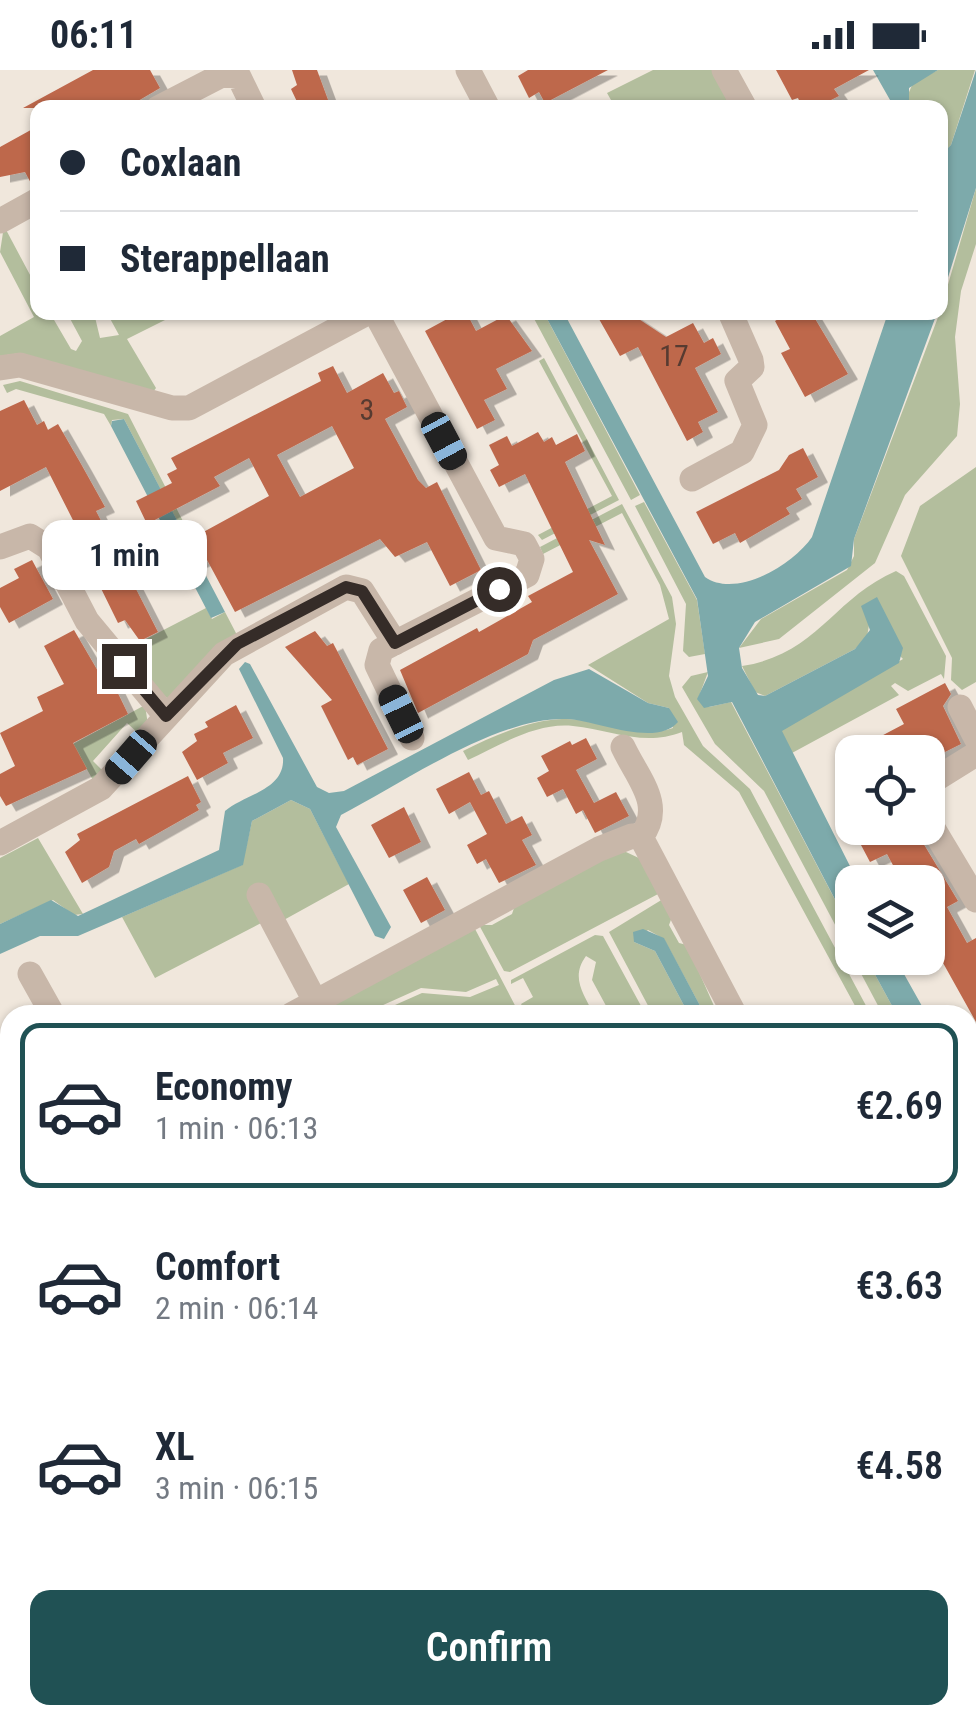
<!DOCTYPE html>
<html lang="en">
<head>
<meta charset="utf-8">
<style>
  :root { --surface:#fff; --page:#f2f2f3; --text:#1f2937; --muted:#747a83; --line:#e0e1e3; --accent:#205154 }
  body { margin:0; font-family:"Roboto Condensed",sans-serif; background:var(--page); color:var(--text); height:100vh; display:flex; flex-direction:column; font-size:38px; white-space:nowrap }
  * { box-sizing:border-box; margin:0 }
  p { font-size:32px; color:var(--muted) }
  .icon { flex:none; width:55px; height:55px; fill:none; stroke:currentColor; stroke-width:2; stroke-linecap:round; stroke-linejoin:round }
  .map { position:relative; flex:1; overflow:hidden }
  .drawer { position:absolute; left:0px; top:935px; width:978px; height:720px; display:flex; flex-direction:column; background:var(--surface); border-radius:30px 30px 0 0; box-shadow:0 2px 8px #0004 }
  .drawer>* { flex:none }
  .hud { position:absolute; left:30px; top:30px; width:918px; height:220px; border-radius:20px; box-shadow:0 2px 8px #0004; display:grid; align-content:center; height:220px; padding:0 30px; background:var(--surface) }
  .tools { position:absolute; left:835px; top:665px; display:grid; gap:20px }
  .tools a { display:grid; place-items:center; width:110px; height:110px; border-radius:20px; background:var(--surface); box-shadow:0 2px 8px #0004; font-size:50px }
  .end { position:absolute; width:45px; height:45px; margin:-22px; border:12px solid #352c28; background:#fff; box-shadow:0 0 0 5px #fff }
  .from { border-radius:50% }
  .bubble { position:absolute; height:70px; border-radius:20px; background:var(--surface); box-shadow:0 2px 8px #0004; font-size:32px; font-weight:600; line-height:70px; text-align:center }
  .car { position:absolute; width:30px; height:60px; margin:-30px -15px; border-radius:12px; box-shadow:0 0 8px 2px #0007; background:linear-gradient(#222 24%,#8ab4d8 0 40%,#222 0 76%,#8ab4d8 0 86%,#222 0) }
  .hud b { display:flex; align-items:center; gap:35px; height:95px; font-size:38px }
  .hud b+b { border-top:2px solid var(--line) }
  .hud i { width:25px; height:25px; background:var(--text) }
  ul { padding:18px 0 0; list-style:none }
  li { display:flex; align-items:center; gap:30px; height:165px; margin:0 20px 15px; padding:0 10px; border:5px solid transparent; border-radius:20px }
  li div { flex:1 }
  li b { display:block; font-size:38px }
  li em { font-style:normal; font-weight:600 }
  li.active { border-color:var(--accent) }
  li>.icon { width:90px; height:90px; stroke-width:1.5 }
  .primary-button { display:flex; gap:20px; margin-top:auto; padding:20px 30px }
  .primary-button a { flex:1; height:115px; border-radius:20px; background:var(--accent); color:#fff; font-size:40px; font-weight:600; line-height:115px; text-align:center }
  .status { display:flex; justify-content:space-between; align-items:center; height:70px; padding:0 50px; background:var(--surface); direction:ltr }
  .status svg { height:28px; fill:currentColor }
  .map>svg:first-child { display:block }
  .green { fill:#b3be9d }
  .water { fill:#7daaab }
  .building { fill:#be674c; fill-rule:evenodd; filter:url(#shadow) }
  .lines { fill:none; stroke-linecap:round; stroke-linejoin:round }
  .minor { stroke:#c8b7a9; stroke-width:25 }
  .route { stroke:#352c28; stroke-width:12 }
  .labels { text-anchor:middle; stroke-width:9; stroke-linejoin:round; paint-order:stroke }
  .number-label { font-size:30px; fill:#573b31 }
</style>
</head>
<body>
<div class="status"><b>06:11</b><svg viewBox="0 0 49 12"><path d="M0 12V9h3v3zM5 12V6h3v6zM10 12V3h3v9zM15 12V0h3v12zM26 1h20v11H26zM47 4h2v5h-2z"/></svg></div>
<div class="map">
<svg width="976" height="1655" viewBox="0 0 976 1655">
  <defs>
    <filter id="shadow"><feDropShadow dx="10" dy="5.5" stdDeviation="0" flood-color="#0004"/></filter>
  </defs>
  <rect width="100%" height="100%" fill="#f0e7dc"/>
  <!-- green -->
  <path class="green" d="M653,0h66l20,37h-124l-8,-14z
    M938,0h37l-24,75 -9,11 -2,-48 -31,-1 -3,-8 7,-16z
    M976,118v56l-15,47 -6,46 5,67 -3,32 -52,59 -30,68 -96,76 -40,9 22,-29 86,-49 7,-14v-17l86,-227z
    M4,156l33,62 1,24 12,1 21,36 5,2 6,-10 -15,-28h27l6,25 19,-3 -12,-22h72l-52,26 29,49 -3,4 -132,-39 -21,3v-20l34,-19 -34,-65z
    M531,243h13l96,182 -9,5z
    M544,288l75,142 -77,40 -4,-5 74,-39 -73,-135z
    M20,311l108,33 60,117 -3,5 -61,-117 -12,1 -1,6 -7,-12 -88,-25 -9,4 -4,-8z
    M976,397v215l-14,8 -11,-10 1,-22 -51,-102 19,-50z
    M644,432l53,98 8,54 -16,3 -6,-6 3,-47 -51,-98z
    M622,434l50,93 4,27 -7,52 6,21 28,49 47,43 121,226h-11l-121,-223 -55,-47 -2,-13c-38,15 -71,-2 -109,-6 -36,-4 -73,19 -105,34l-5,-9c30,-15 66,-31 99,-32 38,-2 73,22 111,9l-4,-20 -21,-5 -60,-38 81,-46 -9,-34 -38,-72 -79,41 -3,-7z
    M896,501l8,5 42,80 -2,23 -3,-5 -33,17 -13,-8 -4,3 8,9 -107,58 -11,-22 6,-6 116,-66 -34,-34 -2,12 -12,12 -90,47 -10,-4 -13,-26c76,-12 90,-67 154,-95z
    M206,538l6,11 13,-7 12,23 -69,64 -47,-47z
    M708,602l-10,27 11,8 22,-5 121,230v26h14l31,57h-14l-119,-224 -49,-47 -33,-57 9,-11z
    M145,635l3,20 -8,10 -13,-12 -34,38 12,12 -11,9 -21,-38z
    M291,730l19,9 39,75 -67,37 -19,1 -108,56 -33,-61 120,-52 10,-44z
    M38,768l45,76 -9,1 -21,-15 -53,24v-66z
    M626,782l15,7 19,34 -150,79 -6,-1 -25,-46h13l20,-11 3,-9 99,-52z
    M663,829l9,18 -3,8 10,18 8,2 31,70h-13l-41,-76 -16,-9 -14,12 21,9 34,64h-36l-44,-83z
    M474,857l46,88h-83l-2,-4 -52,4 3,-6 36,-16 48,4 29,-12 -3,-6 -30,13 -45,-4 -60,27h-52z
    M595,865l8,1 43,79h-35l-19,-35 4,-18 -10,-6c-16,22 -2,38 8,59h-67l-6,-11 12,-7 -10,-19 -12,6v-4z
    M968,1449l8,18v113l-8,5z"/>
  <!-- water -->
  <path class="water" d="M873,0h65l-29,18v20l-15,-1z
    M976,0v118l-36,115v-147l11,-11z
    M544,243h20l141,264c31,22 88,-12 107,-40l76,-224h49l-83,226 -3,27 -96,56 -16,26 3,20 16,27 7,1 90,-47 15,-19 -9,-24 16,-9 26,51 -4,15 -117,68 76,151h-6v50l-120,-230 -28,6 -7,-9 11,-23 -11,-77z
    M124,349l101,193 -14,6 -100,-192 1,-5z
    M245,592l5,2 67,123 12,6 15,-2 210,-111 35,-11 59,34 21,5 9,14c-22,26 -83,-2 -111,-3 -69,-3 -166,65 -226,96l-5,12 55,100 -7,12 -9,-3 -65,-127 -19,-9 -39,21 -9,44 -165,71h-38l-40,18v-30l51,-24 27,16 141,-66 6,-39c20,-17 60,-21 58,-53l-44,-89z
    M643,859l21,9 41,77h-16l-34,-64 -21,-9 -1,-10z
    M866,888h29l32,57h-30z"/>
  <!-- building -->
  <path class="building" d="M93,0h57l10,18 -34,20h-103z
    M292,0h25l14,38h-31l-9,-19 6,-4z
    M528,0h80l-63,33 -6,-11 -10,6 -11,-22z
    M776,0h93l-35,19 5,7 -8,4 4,8h-32l-5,-10 -6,2z
    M38,56v58l-6,1 -7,-13 -25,5v-30z
    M460,242h6l10,19 30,-16 26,36 -36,18 11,20 -23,11 11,20 -18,9 -52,-98z
    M595,242h33l38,25 27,-14 11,20 9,-5 8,16 -26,14 23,44 -20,10 5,10 -16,9 -49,-94 -18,9z
    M790,242h21l37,62 -43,23 -24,-44 9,-4 -15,-28z
    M333,296l14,27 36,-20 11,20 5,-2 8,16 -22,12 33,61 8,8 11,-6 44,88 -31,16 -23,-44 -32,15 -15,-18 -145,73 -29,-54 -31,15 -10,-20 104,-57 -20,-38 -35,19 6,9 -73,38 -11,-23 36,-18 -5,-9 10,-5 -6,-11 150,-77 -3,-8zM332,356l22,42 -54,29 -23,-42z
    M24,330l13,25 7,-4 4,9 10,-6 23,40 24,43 -9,4 62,121 -18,9 -15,-21 -7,3 -30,-61 -6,3 -8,-15 5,-3 -7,-14 6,-3 -32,-63 -46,24v-80z
    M538,362l6,10 8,-5 4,8 21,-11 8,17 -20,11 40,83 -16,-5 29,54 -85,46 -5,14 -110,59 -18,-43 77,-42 2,4 53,-30 -4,-6 45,-24 -48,-98 -26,13 -9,-17 9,-5 -10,-20 18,-9 5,10z
    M803,378l15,29 -22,12 6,10 -16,9 4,6 -50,29 -5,-10 -22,11 -17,-32 83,-42 10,-15z
    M32,490l21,39 -44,24 -9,-16v-19l19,-10 -5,-9z
    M74,560l25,43 6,-3 6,9 17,35 -55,29 14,26 -81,37 -6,-10v-22l15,-8 -15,-33 43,-22 -6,-14 27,-13 -20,-38z
    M315,561l12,15 6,-3 55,106 -31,16 -4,-8 -5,3 -27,-54 11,-6 -47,-53z
    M945,613l6,11 -8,12 18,38 -28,14 -3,-6h-79l53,-28 -8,-15z
    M236,635l17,33 -30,15 5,10 -31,17 -15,-28 15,-11 -3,-7 14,-7 -3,-5z
    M586,668l11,21 -21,11 18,33 22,-11 13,24 -34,17 -12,-23 -7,4 -13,-25 -16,8 -10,-19 12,-7 -8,-15 29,-15 2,4z
    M469,702l12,23 8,-4 17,33 16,-8 10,19 -10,5 14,25 -37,18 -13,-24 -9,5 -10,-19 20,-11 -17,-32 -21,12 -13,-25z
    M188,706l13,26 -5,3 3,5 -60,34 -3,-5 -22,12 -5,16 -27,16 -17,-31 15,-12 -3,-6z
    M404,737l17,35 -32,16 -18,-33z
    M852,758h62l44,73 -11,6 20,36 9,-5v84l-48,-86v-54h-26l-15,-28 -17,8z
    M427,807l18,33 -24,13 -18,-33z"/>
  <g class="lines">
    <!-- minor -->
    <path class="minor" d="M468,0l20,38
      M724,0l21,38
      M158,38l66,-34 15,3 15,31
      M0,151l38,-21
      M375,242l121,226 28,6 8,15 -5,16 -146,75 -4,15 35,73
      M0,298l20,-3 152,43h17l180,-96
      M692,409l50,-27 13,-27 -18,-44 15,-14 -1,-7 -21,-48
      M0,477l30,-11 19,12 38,73 79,95
      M960,637l16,31
      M623,677c15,32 42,58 18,90
      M928,714l48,-30
      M928,750l48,80
      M0,773l101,-55 123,-134 122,-67 16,4 33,52
      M259,825l56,106
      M30,904l23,41
      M291,945l308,-166 33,-13 9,1 94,178
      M968,1334l8,-4
      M968,1388l8,16
      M0,1399l10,19
      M129,1645l5,10
      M358,1655l20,-10"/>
  </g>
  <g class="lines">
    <!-- route -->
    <path class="route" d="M124,596l42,50 71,-72 109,-57 16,4 33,52 104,-54"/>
  </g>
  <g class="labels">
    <!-- number labels -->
    <g class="number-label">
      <text x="674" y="296">17</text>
      <text x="367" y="350">3</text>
    </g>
  </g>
</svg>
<div class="tools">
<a><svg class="icon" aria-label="locate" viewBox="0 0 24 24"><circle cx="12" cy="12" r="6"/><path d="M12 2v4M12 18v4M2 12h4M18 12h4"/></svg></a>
<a><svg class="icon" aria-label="layers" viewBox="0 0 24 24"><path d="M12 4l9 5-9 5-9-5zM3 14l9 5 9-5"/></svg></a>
</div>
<i class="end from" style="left:499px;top:519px"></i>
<i class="end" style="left:124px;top:596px"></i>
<div class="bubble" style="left:42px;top:450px;width:165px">1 min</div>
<i class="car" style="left:444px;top:371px;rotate:152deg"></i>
<i class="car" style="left:401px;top:644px;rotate:334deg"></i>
<i class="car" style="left:131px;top:687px;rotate:221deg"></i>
<div class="hud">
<b><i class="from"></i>Coxlaan</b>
<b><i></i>Sterappellaan</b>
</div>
<section class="drawer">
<ul>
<li class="active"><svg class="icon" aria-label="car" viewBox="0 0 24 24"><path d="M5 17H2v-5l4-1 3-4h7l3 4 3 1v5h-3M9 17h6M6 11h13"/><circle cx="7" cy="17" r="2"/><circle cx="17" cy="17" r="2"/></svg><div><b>Economy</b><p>1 min · 06:13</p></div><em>€2.69</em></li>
<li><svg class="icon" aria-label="car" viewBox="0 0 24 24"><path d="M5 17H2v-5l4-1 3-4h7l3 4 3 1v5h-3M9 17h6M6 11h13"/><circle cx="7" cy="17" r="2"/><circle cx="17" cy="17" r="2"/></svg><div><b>Comfort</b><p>2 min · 06:14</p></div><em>€3.63</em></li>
<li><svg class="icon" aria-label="car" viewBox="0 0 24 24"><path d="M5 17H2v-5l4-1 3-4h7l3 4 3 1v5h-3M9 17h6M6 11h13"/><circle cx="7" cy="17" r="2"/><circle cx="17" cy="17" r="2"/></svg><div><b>XL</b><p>3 min · 06:15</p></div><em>€4.58</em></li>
</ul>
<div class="primary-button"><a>Confirm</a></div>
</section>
</div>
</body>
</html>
